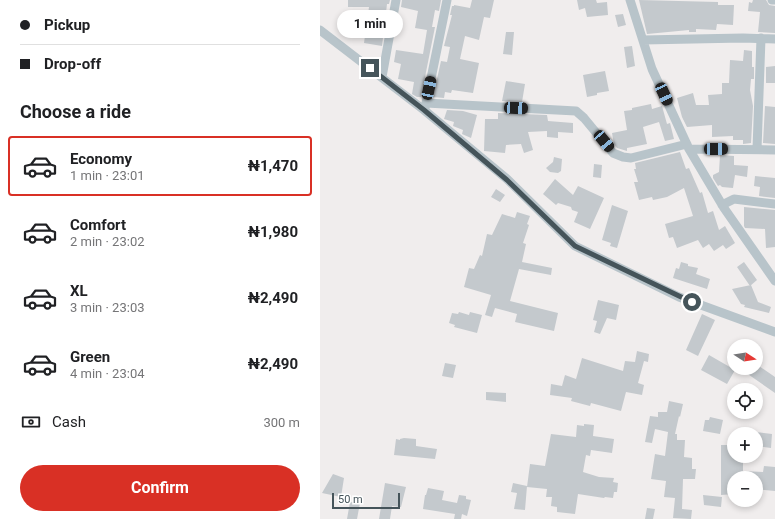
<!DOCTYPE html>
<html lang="en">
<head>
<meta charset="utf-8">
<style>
  :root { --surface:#fff; --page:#f6f6f6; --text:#202124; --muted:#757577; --line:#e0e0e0; --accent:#d93025 }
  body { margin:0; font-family:Roboto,sans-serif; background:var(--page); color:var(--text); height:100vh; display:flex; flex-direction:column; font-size:15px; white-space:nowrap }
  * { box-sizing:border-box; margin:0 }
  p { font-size:13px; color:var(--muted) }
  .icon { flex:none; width:22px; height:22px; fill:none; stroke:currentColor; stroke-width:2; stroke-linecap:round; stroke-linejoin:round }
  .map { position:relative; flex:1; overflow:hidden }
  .side { display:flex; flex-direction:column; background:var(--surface); width:320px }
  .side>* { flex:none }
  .hud { display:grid; align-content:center; height:88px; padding:0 20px; background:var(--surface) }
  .needle { width:26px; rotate:102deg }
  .fabs { position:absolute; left:407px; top:339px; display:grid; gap:8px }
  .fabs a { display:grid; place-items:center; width:36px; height:36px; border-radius:50%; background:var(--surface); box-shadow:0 2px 6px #0003; font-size:20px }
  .scale { position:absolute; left:12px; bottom:10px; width:68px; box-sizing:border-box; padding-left:4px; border:2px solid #45545a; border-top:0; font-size:11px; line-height:14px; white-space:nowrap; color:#45545a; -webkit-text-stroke:3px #fff; paint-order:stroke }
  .end { position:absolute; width:18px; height:18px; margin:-9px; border:5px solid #45545a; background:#fff; box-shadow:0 0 0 2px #fff }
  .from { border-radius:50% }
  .bubble { position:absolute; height:28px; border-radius:14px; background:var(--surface); box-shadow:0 2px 6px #0003; font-size:13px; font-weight:700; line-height:28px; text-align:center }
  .car { position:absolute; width:12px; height:24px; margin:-12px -6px; border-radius:5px; box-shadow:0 0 3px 1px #0007; background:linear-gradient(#222 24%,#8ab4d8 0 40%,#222 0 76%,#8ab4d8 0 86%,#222 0) }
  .hud b { display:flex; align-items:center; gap:14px; height:38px; font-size:15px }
  .hud b+b { border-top:1px solid var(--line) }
  .hud i { width:10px; height:10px; background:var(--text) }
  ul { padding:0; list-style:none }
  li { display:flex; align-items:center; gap:12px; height:60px; margin:0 8px 6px; padding:0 12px; border:2px solid transparent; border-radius:4px }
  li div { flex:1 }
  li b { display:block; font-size:15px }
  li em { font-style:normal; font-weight:700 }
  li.selected { border-color:var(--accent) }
  li>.icon { width:36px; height:36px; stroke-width:1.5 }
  h2 { padding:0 20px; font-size:18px; line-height:48px }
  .pay { display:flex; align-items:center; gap:10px; height:44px; padding:0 20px; font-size:15px }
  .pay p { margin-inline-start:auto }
  .button { display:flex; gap:8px; margin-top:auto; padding:8px 20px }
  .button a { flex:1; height:46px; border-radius:24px; background:var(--accent); color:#fff; font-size:16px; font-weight:700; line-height:46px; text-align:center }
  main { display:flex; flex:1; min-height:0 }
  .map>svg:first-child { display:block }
  .building { fill:#c4c9cd }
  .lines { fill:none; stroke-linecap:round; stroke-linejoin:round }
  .street { stroke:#b8c4ca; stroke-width:9 }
  .route { stroke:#45545a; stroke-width:5 }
</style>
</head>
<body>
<main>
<section class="side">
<div class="hud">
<b><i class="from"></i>Pickup</b>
<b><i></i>Drop-off</b>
</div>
<h2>Choose a ride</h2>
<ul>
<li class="selected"><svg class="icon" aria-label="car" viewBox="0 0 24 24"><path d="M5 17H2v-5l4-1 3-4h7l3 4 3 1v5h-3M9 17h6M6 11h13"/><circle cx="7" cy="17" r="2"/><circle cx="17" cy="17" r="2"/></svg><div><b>Economy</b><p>1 min · 23:01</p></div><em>₦1,470</em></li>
<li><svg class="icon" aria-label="car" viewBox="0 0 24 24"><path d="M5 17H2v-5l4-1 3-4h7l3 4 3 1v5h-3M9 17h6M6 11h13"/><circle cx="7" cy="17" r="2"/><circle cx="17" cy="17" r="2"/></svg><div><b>Comfort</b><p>2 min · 23:02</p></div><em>₦1,980</em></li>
<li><svg class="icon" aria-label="car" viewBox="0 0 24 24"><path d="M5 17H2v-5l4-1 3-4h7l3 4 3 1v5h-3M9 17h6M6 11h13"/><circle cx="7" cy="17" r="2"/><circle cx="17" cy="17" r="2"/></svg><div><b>XL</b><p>3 min · 23:03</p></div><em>₦2,490</em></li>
<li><svg class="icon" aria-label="car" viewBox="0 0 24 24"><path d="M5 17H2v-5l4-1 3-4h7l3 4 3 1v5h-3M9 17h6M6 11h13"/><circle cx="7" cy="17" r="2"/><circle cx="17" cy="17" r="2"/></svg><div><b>Green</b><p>4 min · 23:04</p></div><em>₦2,490</em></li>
</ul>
<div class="pay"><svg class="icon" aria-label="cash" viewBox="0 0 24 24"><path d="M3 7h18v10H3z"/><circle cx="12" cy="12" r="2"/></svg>Cash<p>300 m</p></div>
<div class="button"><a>Confirm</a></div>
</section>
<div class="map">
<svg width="455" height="519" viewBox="0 0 455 519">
  <rect width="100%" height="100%" fill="#f0eded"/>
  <!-- building -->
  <path class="building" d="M28,0h42l-1,4h-2l-5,42 -18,-3 5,-36h-21z
    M82,0h39l-2,11 -4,-1 -3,17h3l-14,70h-4l-5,-3 2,-12 -16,-3 3,-15 -7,-2 2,-12 27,4 4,-24 -12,-2 3,-17 -17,-4z
    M152,0h22l-4,18 -6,-1 -5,23 -14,-4 -5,23 19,4 -6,30 -21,-3 -1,3 -6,-1 -1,6 -11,-1 8,-36 6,1 3,-15 -6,-1 8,-31h-2l2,-9h2v-1l16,3z
    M257,0h19l1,3 10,-1 1,13 -21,2 -2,-9 -6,2z
    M319,0l79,2v3h16l-1,20 -16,-1 -1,6 -20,-1v3h-7v-2l-42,4z
    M433,0h13l3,5 6,1v27l-17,-1 2,-20 -12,-1 1,-9 3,1z
    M303,14l3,11 -8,2 -3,-12z
    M186,32h8l-2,23 -9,-1z
    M312,46l3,20 -8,2 -3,-21z
    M424,50l8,1v16h2v12h-3l-1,11 3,16 -2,37 -8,1v-4h-10v-4l-21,1v-12l-25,2 -5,-10 -5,-19 16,-5 3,12h13l-1,-10 14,-1v-11h7l1,-23 13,1z
    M455,66v17h-9v-16z
    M285,71l4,20 -12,2v2l-10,2 -4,-22z
    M186,81l19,3 -3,18 -20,-1z
    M331,104l1,5 10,-3 5,18 3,-1 4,16 -9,2 -6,-19 -16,5 4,17 -20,4v3l-10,-3 -3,-4 -2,-11 15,-3 -3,-19 8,-1v-2z
    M445,106l10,1v37l-12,-1z
    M127,110l16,1 14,4 -6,23 -9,-4 1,-4 -10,-4 1,-4 -10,-3z
    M178,113l49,2 1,6 25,2v10l-15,-1v6l-11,-1v-6l-19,1 5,18 -9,3 -3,-9 -15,1 -1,8 -21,-2 1,-32h13z
    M360,152l6,17 3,-1 11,25 2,-1 6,21 5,-2 6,19 6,-4 10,17 -9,6 -3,-4 -9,6 -5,-7 -6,4 -5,-8 -21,8 -4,-11 -4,1 -4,-14 28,-8 -9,-28 -17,9 -14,3 -1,-3 -13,3 -5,-18h4l-4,-13h2l-1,-6z
    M400,155l14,1v9l14,1 -1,11 -12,-2 -2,13 -11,-1 -2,-2 -2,1 -5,-8v-3l6,-3z
    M234,157l8,2 -1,12 -3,2 -8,-1 -4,-4 7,-6z
    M274,164l8,1 -1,13 -8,-1z
    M435,176l20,2v20l-16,-2 1,-9 -6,-1z
    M235,179l18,16 5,-9 26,12 -14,31 -16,-7 4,-10 -6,-2 -1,-3 -13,-4 -2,2 -13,-11z
    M176,189l9,6 -5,7 -9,-5z
    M292,205l16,6 -11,37 -7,-2 1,-3 -9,-3z
    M424,207l31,3v37l-9,1 -1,-19 -20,-1 -1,-2z
    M197,212l13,4 -3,8 2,1 -6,18 3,1 -4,18 30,6 -1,7 -32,-6 -9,32 48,12 -4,18 -39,-9 2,-8 -22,-6 -3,9 -7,-2 6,-20 -27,-8 5,-19 5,1 6,-14 2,1 5,-22 5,1 10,-21 13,4z
    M361,262l7,2v2l10,2 -2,6 14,5 -3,10 -34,-11 3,-10 3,1z
    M424,262l13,18 -7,6 -13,-19z
    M431,285l7,17 13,5 -2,6 -25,-6 1,-2 -4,-1 -9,-15z
    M278,300l21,5 -3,15 -9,-2 -7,16 -6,-2 3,-11 -4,-1z
    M139,312l10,3 1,-3 12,3 -5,18 -23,-6 1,-2 -6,-2 3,-10 6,1z
    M382,314l13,6 -17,36 -12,-6z
    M317,351l12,3 -1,8 -4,-1 -6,22 6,2 -2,10 -16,-3 -5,19 -30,-8 -1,3 -19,-5 1,-3 -22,-3 1,-11 11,2 3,-11 11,4 6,-21 41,13 2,-10 10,1z
    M389,355l26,15 -8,14 -26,-14z
    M125,363l11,2 -3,13 -11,-2z
    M436,364l19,13v16l-36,-25h17z
    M166,392l20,1v9l-20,-2z
    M349,401l14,3 -3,13 -1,-1 -4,18h2v6h8l-1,17 8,1v11h4l-1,10h-12l-1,30 10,1 -1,9 -18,-1 2,-20 -11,-1 2,-16 -15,-2 4,-25 10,2 3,-24 -13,-3 -3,14 -7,-1 5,-26 8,1v-5h9z
    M390,417l13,3 -3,14 -17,-3 2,-11h4z
    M264,424l10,1 -1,11 21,3 -2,14 -21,-3 -1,6 -4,-1 -3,17 16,5 15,1 -1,4 5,1 -1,9h-3l-1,6 -8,-1 -1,1 -26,-4 -3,20 -18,-2v-5l-6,-1 1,-9h-6l1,-8 -20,-2 3,-23 15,2 6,-32 25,3 1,-12 7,1z
    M436,432l16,2 -1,14 -15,-2z
    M84,438l12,1v7l21,3 -2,10 -41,-4 2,-16 4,1v-1z
    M401,445h11v7h2v4h9v15l20,1 1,-6 11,1v24l-19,-2v-11h-22v16l-13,1z
    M13,474l11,4 -3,19 -19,-4z
    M65,483l21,4 -5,20 -9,-1 -2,13h-11z
    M193,483l14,3 -2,24 -11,-1 3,-16 -6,-1z
    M108,488l16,3 -2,9 15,3 2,-8 7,1v3l5,1 -4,16 -5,-2 -1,5h-7l1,-5 -32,-5 2,-14h1z
    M383,495l19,2 -1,10 -17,-2z
    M30,502l10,1 -3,16h-10z
    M327,508l8,1 -2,10h-8z"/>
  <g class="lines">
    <!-- street -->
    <path class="street" d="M310,0l22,69 37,80 35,59 51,73
      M452,0h3
      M0,30l104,80 83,69 68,67 104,51 96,35
      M323,40l100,-2 32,1
      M62,77l14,-77
      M106,103l150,8 8,7 29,35 10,4 8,1 56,-14
      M105,108l22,-108
      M369,149l86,1
      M437,149l4,-111
      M402,205l12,-6 41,5"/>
  </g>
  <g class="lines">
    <!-- route -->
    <path class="route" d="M50,68l54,42 83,70 68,66 104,50 13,6"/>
  </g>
</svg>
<div class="fabs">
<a><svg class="needle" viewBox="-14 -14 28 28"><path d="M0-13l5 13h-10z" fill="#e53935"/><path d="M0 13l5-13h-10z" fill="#757577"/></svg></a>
<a><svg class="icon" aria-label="locate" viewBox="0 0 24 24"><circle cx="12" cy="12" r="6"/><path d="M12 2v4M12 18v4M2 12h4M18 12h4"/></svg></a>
<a>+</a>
<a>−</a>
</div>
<div class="scale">50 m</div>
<i class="end from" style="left:372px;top:302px"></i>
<i class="end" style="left:50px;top:68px"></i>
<div class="bubble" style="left:17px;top:10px;width:66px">1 min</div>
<i class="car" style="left:109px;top:88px;rotate:12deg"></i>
<i class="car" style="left:344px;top:94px;rotate:155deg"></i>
<i class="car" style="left:196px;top:108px;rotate:93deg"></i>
<i class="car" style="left:284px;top:141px;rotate:140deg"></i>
<i class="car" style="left:396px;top:149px;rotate:90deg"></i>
</div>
</main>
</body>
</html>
